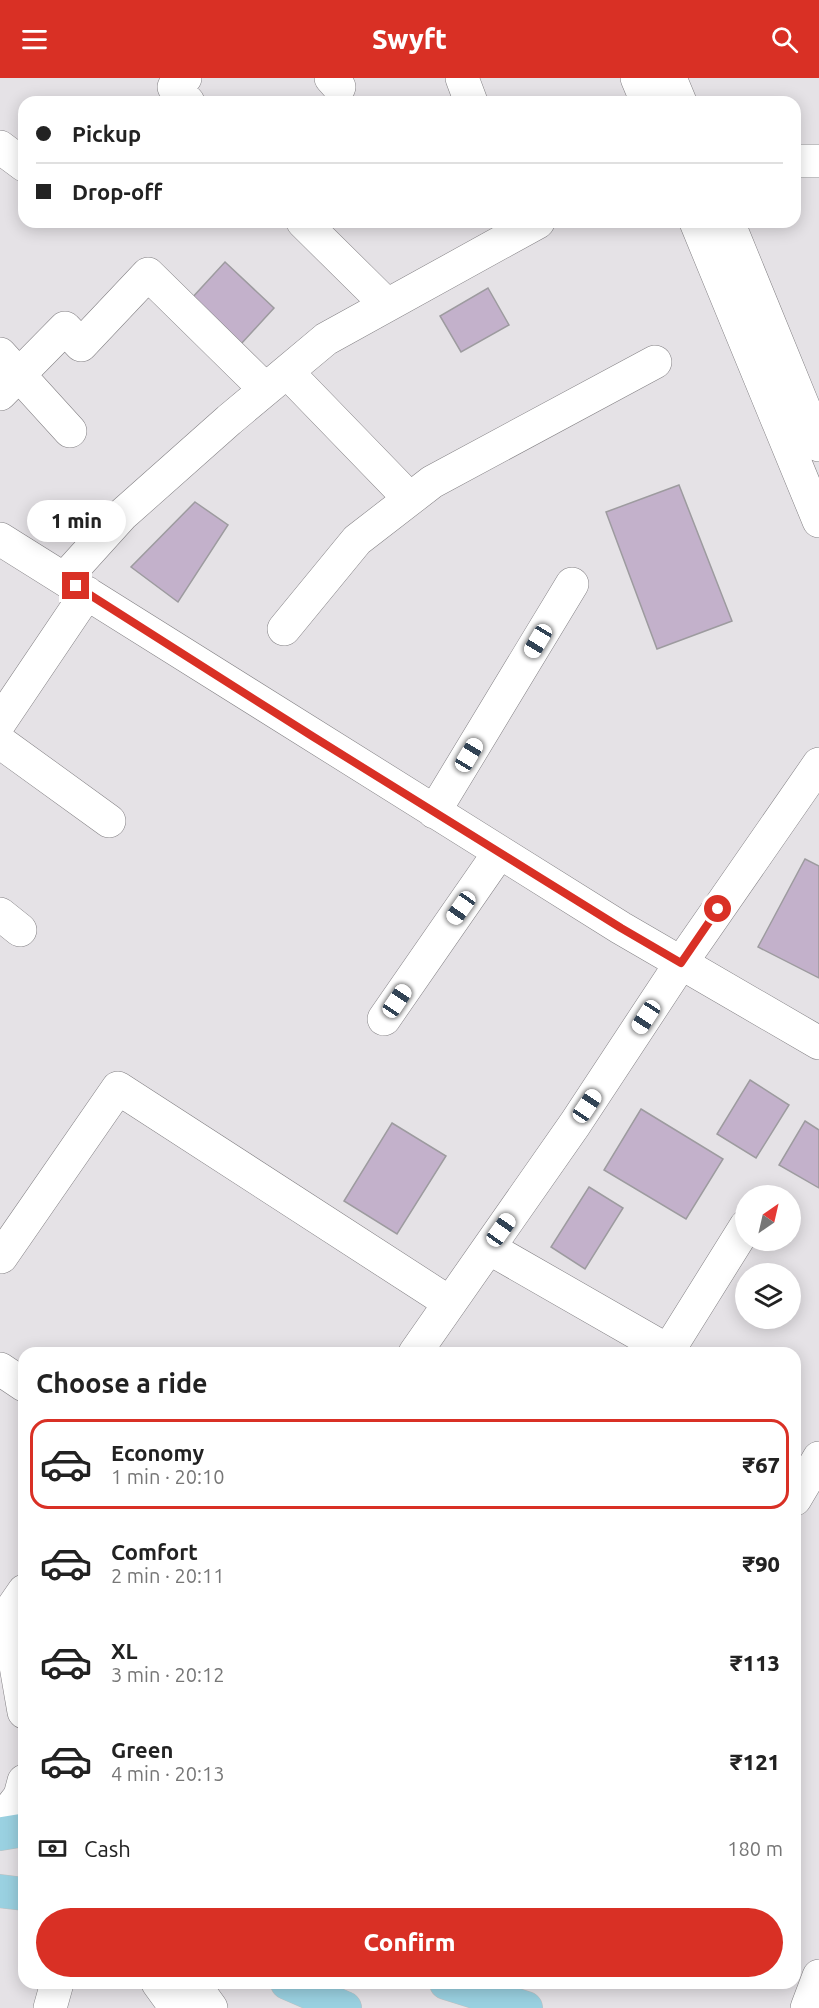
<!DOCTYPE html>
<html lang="en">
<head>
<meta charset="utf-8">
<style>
  :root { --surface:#fff; --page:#f2f2f2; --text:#222; --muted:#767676; --line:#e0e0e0; --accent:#d93025 }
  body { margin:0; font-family:Ubuntu,sans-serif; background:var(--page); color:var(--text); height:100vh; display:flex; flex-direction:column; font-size:22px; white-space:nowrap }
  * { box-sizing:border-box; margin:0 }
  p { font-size:20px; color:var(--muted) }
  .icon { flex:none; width:33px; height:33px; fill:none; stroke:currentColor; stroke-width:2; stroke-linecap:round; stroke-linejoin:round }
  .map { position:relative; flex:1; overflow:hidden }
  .drawer { position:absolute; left:18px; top:1269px; width:783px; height:642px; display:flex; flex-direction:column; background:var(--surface); border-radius:18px; box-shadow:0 3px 15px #0003 }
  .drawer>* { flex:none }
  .hud { position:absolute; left:18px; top:18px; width:783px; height:132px; border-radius:18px; box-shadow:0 3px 15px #0003; display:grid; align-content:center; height:132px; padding:0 18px; background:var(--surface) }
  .needle { width:39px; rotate:34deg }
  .controls { position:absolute; left:735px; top:1107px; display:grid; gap:12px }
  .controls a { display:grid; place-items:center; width:66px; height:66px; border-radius:50%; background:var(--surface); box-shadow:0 3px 15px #0003; font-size:30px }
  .end { position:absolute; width:27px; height:27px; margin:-14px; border:8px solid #d93025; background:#fff; box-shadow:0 0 0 3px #fff }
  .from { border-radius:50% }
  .bubble { position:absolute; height:42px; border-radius:21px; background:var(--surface); box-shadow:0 3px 15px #0003; font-size:20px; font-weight:800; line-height:42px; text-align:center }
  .car { position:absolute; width:18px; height:36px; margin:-18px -9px; border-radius:8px; box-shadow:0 0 4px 2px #0007; background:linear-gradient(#fff 24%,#345 0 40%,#fff 0 76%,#345 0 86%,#fff 0) }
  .hud b { display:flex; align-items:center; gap:21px; height:57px; font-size:22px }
  .hud b+b { border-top:2px solid var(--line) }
  .hud i { width:15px; height:15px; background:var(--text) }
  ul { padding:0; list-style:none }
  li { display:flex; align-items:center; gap:18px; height:90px; margin:0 12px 9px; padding:0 6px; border:3px solid transparent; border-radius:18px }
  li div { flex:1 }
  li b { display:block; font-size:22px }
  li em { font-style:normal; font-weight:800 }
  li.on { border-color:var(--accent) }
  li>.icon { width:54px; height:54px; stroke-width:1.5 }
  h2 { padding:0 18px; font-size:27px; line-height:72px }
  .pay { display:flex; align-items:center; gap:15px; height:66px; padding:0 18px; font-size:22px }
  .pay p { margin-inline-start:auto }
  .primary-button { display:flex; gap:12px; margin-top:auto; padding:12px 18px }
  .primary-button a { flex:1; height:69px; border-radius:36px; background:var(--accent); color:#fff; font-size:24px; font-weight:800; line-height:69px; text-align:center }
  header { display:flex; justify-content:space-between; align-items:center; height:78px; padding:0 18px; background:var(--accent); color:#fff; font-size:27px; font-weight:800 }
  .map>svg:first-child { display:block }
  .building { fill:#c3b1cb; stroke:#9d9b9f; stroke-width:1.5 }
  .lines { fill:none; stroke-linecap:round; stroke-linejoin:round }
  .minor-casing { stroke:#838084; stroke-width:34 }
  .major-casing { stroke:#c1c1c1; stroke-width:34 }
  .minor { stroke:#fff; stroke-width:33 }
  .major { stroke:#9ad1e1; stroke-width:33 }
  .route { stroke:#d93025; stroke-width:8 }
</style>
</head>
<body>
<header><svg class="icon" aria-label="menu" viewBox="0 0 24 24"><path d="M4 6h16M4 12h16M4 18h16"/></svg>Swyft<svg class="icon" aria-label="search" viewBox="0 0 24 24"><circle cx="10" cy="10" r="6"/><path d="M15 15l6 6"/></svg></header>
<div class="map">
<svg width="819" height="1930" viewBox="0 0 819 1930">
  <rect width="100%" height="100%" fill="#e5e2e6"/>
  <!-- building -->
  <path class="building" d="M225,184l49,46 -33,36 -50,-45z
    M488,210l21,37 -48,27 -21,-36z
    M679,407l53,136 -75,28 -51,-137z
    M195,424l33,23 -50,77 -47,-35z
    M805,781l14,7v112l-61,-31z
    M750,1002l39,25 -33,53 -39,-24z
    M641,1031l82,50 -37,60 -82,-49z
    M805,1043l14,9v58l-40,-23z
    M392,1045l54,33 -49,78 -53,-33z
    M589,1109l34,21 -38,61 -34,-22z"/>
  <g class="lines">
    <!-- minor casing -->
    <g class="minor-casing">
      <path id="minor" d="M185,0l-11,9 14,15
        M331,0l8,9
        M462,0l9,24
        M637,0l10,24
        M670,0l10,24
        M0,69l24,18
        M795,83h24
        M303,144l84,83
        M696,144l123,299
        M728,144l91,223
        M0,276l70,77
        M287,294l123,127
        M0,316l65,-66 16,17 67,-71 117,115
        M0,461l621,389 198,115
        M65,500l57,-63 107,-95 97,-81 212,-117
        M284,551l73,-89 75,-58 223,-120
        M0,644l87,-129
        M0,664l109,79
        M434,734l138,-228
        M0,836l20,16
        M384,941l115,-166
        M489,1170l183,105
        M1,1179l117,-169 332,215
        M668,1273l78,-125
        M415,1275l160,-229 106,-161 138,-199
        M0,1291l24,16
        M795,1421l24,-41
        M0,1548l24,-35
        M11,1559l13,75
        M0,1744l20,-26 4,-15
        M158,1905l18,25
        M193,1905l18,25
        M50,1930l7,-25
        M807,1930l12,-32"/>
    </g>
    <!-- major casing -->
    <g class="major-casing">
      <path id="major" d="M0,1756l24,-4
        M0,1813l24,3
        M287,1905l58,25
        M446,1905l80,25"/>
    </g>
    <!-- minor -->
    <use href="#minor" class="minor"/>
    <!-- major -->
    <use href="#major" class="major"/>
  </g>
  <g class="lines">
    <!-- route -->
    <path class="route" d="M76,508l236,150 309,192 60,35 37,-54"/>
  </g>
</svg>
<div class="controls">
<a><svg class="needle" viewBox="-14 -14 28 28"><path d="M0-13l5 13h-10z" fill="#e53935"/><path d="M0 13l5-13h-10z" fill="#767676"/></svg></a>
<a><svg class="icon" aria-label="layers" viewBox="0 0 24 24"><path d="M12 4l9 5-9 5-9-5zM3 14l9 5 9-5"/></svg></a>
</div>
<i class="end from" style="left:718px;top:831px"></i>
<i class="end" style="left:76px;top:508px"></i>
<div class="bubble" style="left:27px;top:422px;width:99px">1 min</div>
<i class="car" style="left:538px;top:563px;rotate:211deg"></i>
<i class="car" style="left:469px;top:677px;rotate:31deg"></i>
<i class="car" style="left:461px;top:830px;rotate:215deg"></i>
<i class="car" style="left:397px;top:923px;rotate:34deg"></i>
<i class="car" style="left:646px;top:939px;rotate:213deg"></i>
<i class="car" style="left:587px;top:1028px;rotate:34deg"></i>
<i class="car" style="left:501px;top:1152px;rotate:35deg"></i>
<div class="hud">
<b><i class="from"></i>Pickup</b>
<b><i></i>Drop-off</b>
</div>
<section class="drawer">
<h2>Choose a ride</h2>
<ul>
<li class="on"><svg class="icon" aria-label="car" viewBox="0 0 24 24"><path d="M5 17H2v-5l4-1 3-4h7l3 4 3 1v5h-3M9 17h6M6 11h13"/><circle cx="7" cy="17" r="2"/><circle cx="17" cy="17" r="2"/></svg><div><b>Economy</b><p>1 min · 20:10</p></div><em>₹67</em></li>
<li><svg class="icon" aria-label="car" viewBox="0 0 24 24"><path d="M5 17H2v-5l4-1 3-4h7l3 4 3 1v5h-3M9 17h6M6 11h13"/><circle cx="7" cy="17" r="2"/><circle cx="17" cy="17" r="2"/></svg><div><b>Comfort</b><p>2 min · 20:11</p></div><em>₹90</em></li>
<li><svg class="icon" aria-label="car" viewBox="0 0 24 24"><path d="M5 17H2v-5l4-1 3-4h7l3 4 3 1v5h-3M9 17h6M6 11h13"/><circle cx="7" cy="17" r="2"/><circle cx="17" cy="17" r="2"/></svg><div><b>XL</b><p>3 min · 20:12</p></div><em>₹113</em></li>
<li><svg class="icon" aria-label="car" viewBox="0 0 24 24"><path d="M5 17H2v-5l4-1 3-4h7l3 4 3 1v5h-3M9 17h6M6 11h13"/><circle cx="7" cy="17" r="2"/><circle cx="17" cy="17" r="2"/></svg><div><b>Green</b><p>4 min · 20:13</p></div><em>₹121</em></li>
</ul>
<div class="pay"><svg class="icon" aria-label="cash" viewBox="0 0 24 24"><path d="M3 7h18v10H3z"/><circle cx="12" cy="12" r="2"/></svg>Cash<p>180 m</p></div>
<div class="primary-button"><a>Confirm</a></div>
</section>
</div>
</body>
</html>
